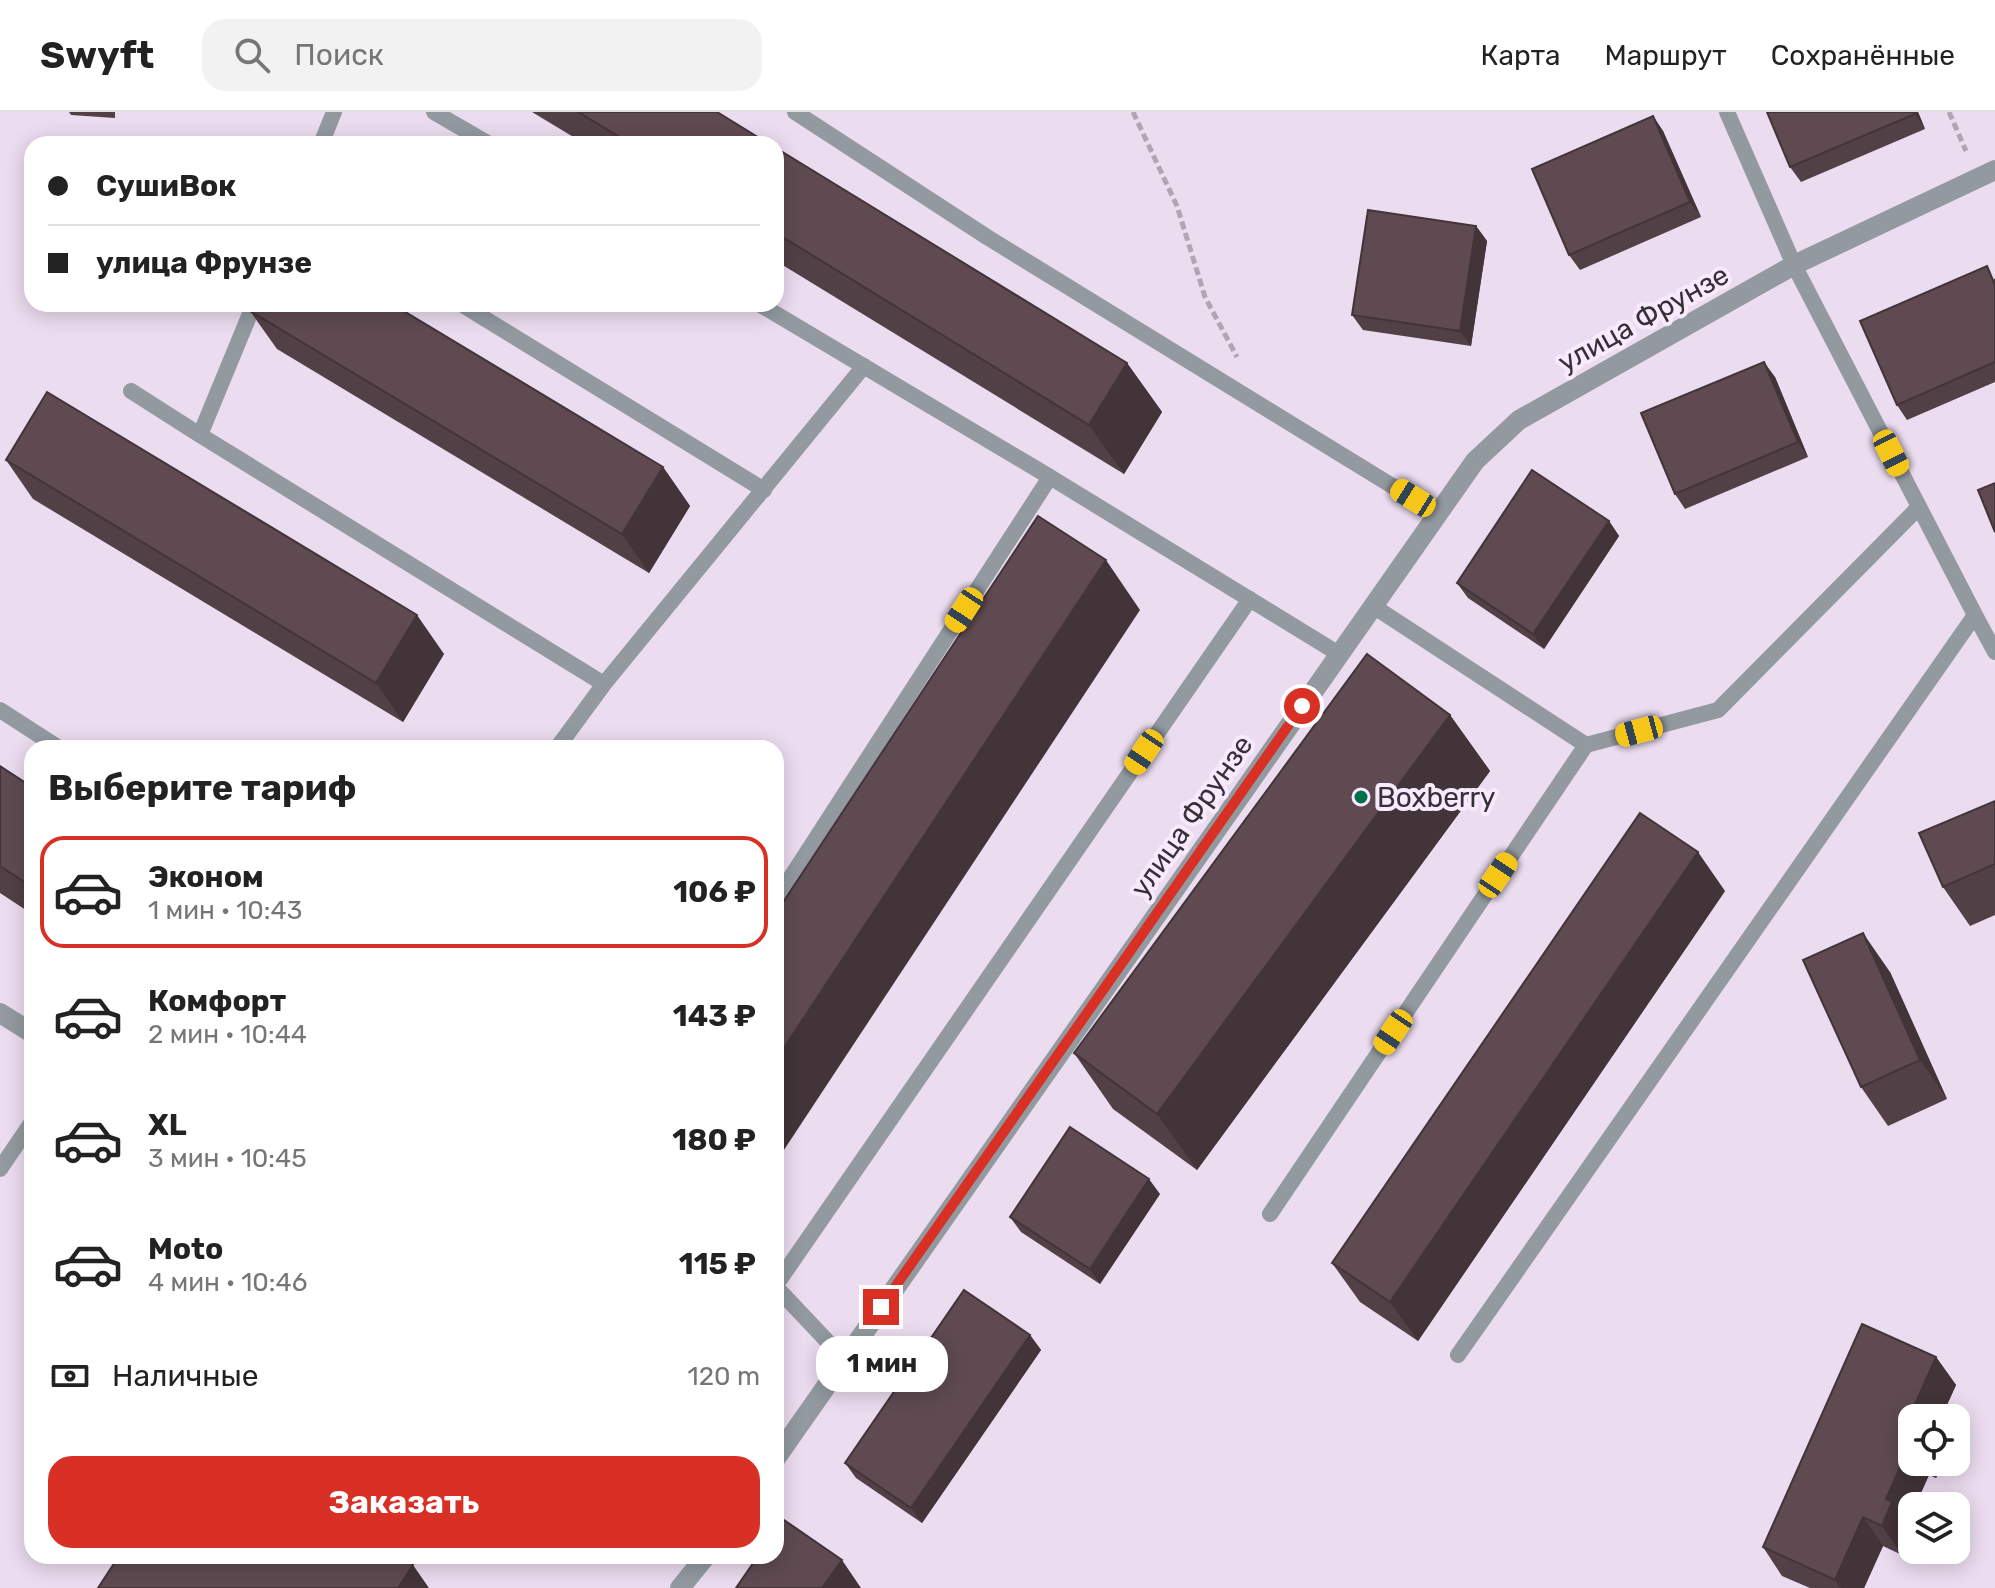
<!DOCTYPE html>
<html lang="ru">
<head>
<meta charset="utf-8">
<style>
  :root { --surface:#fff; --page:#f2f2f2; --text:#222; --muted:#767676; --line:#e0e0e0; --accent:#d93025 }
  body { margin:0; font-family:Rubik,sans-serif; background:var(--page); color:var(--text); height:100vh; display:flex; flex-direction:column; font-size:30px; white-space:nowrap }
  * { box-sizing:border-box; margin:0 }
  p { font-size:26px; color:var(--muted) }
  .icon { flex:none; width:44px; height:44px; fill:none; stroke:currentColor; stroke-width:2; stroke-linecap:round; stroke-linejoin:round }
  .map { position:relative; flex:1; overflow:hidden }
  .sheet { position:absolute; left:24px; top:628px; width:760px; height:824px; display:flex; flex-direction:column; background:var(--surface); border-radius:24px; box-shadow:0 4px 20px #0003 }
  .sheet>* { flex:none }
  .top-card { position:absolute; left:24px; top:24px; width:760px; height:176px; border-radius:24px; box-shadow:0 4px 20px #0003; display:grid; align-content:center; height:176px; padding:0 24px; background:var(--surface) }
  .tools { position:absolute; left:1898px; top:1292px; display:grid; gap:16px }
  .tools a { display:grid; place-items:center; width:72px; height:72px; border-radius:16px; background:var(--surface); box-shadow:0 4px 20px #0003; font-size:40px }
  .end { position:absolute; width:36px; height:36px; margin:-18px; border:10px solid #d93025; background:#fff; box-shadow:0 0 0 4px #fff }
  .from { border-radius:50% }
  .bubble { position:absolute; height:56px; border-radius:24px; background:var(--surface); box-shadow:0 4px 20px #0003; font-size:26px; font-weight:700; line-height:56px; text-align:center }
  .car { position:absolute; width:24px; height:48px; margin:-24px -12px; border-radius:10px; box-shadow:0 0 6px 2px #0007; background:linear-gradient(#f5c518 24%,#345 0 40%,#f5c518 0 76%,#345 0 86%,#f5c518 0) }
  .top-card b { display:flex; align-items:center; gap:28px; height:76px; font-size:30px }
  .top-card b+b { border-top:2px solid var(--line) }
  .top-card i { width:20px; height:20px; background:var(--text) }
  ul { padding:0; list-style:none }
  li { display:flex; align-items:center; gap:24px; height:112px; margin:0 16px 12px; padding:0 8px; border:4px solid transparent; border-radius:24px }
  li div { flex:1 }
  li b { display:block; font-size:30px }
  li em { font-style:normal; font-weight:700 }
  li.selected { border-color:var(--accent) }
  li>.icon { width:72px; height:72px; stroke-width:1.5 }
  h2 { padding:0 24px; font-size:36px; line-height:96px }
  .pay { display:flex; align-items:center; gap:20px; height:88px; padding:0 24px; font-size:30px }
  .pay p { margin-inline-start:auto }
  .button { display:flex; gap:16px; margin-top:auto; padding:16px 24px }
  .button a { flex:1; height:92px; border-radius:24px; background:var(--accent); color:#fff; font-size:32px; font-weight:700; line-height:92px; text-align:center }
  header { display:flex; align-items:center; gap:48px; box-sizing:border-box; height:112px; padding:0 40px; background:var(--surface); border-bottom:2px solid var(--line) }
  header strong { font-size:38px }
  nav { display:flex; gap:44px; margin-inline-start:auto; font-size:28px }
  .search { width:560px; height:72px; background:var(--page); display:flex; align-items:center; gap:20px; box-sizing:border-box; padding:0 28px; border-radius:24px; color:var(--muted); font-size:30px }
  .map>svg:first-child { display:block }
  .lines { fill:none; stroke-linecap:round; stroke-linejoin:round }
  .path { stroke:#b1a5b4; stroke-width:5; stroke-dasharray:8 4; stroke-linecap:butt }
  .service { stroke:#929aa0; stroke-width:16 }
  .minor { stroke:#929aa0; stroke-width:20 }
  .wall { fill:#524047 }
  .shaded-wall { fill:#423439 }
  .building { fill:#5f4a52; stroke:#423439; stroke-width:2 }
  .route { stroke:#d93025; stroke-width:10 }
  .poi-dot { fill:#027048; stroke:#f8e9fd; stroke-width:3 }
  .labels { text-anchor:middle; stroke-width:8; stroke-linejoin:round; paint-order:stroke }
  .street-label { font-size:28px; fill:#363037; stroke:#f8e9fd }
  .poi-label { font-size:28px; fill:#363037; stroke:#f8e9fd; text-anchor:start }
</style>
</head>
<body>
<header>
<strong>Swyft</strong>
<div class="search"><svg class="icon" aria-label="search" viewBox="0 0 24 24"><circle cx="10" cy="10" r="6"/><path d="M15 15l6 6"/></svg>Поиск</div>
<nav><a>Карта</a><a>Маршрут</a><a>Сохранённые</a></nav>
</header>
<div class="map">
<svg width="1995" height="1476" viewBox="0 0 1995 1476">
  <rect width="100%" height="100%" fill="#ebdcef"/>
  <g class="lines">
    <!-- path -->
    <path class="path" d="M1133,0l44,94 28,91 32,60
      M1949,0l17,39"/>
    <!-- service -->
    <path class="service" d="M434,0l55,32
      M795,0l192,125 451,277
      M321,32l13,-32
      M254,192l-54,131 404,249
      M461,192l303,186
      M759,192l291,173
      M131,279l69,44
      M1975,503l20,37
      M0,598l59,38
      M1586,633l132,-35 201,-203
      M557,636l47,-64 260,-318
      M776,788l274,-423 289,177
      M0,1057l32,-47
      M1270,1102l316,-469 -213,-139
      M776,1173l474,-686
      M776,1175l69,73
      M1458,1243l517,-740 -181,-350 -67,-153"/>
    <!-- minor -->
    <path class="minor" d="M0,901l32,20
      M776,1346l699,-997 44,-41 275,-155 201,-95
      M680,1476l26,-32"/>
  </g>
  <!-- wall -->
  <path class="wall" d="M69,0h46v6l-44,-3z
    M532,0h185l52,32h-184z
    M1767,0h151l7,17 -124,53 -11,-15z
    M1653,4l10,15 38,86 -121,53 -11,-15z
    M776,36l351,215 35,49 -38,62 -348,-213z
    M1476,114l11,15 -16,105 -108,-16 -11,-15z
    M1995,166v104l-88,38 -10,-15z
    M250,199l413,156 27,39 -41,67 -372,-224z
    M1775,265l33,80 -123,52 -10,-15z
    M6,348l438,194 -41,68 -370,-223z
    M1609,409l10,15 -75,113 -76,-51 -11,-15z
    M1450,603l40,56 -293,399 -84,-61 -39,-56z
    M0,654l32,21v127l-32,-21z
    M1995,689v114l-25,11 -27,-39z
    M1725,779l-307,450 -58,-39 -28,-39z
    M1890,860l57,127 -59,27 -27,-39z
    M1160,1082l-60,90 -79,-52 -11,-15z
    M1862,1212l74,33 20,28 -15,33h-29v44h31l-7,16 -7,-3 -14,31h-3v7l-5,11 5,7 -10,24 -19,-9 -19,42h-54l-28,-12 -19,-29z
    M1030,1223l11,15 -119,173 -66,-45 -11,-15z"/>
  <!-- shaded-wall -->
  <path class="shaded-wall" d="M1914,0h4l7,17 -10,-15z
    M1653,4l10,15 38,86 -11,-15z
    M1476,114l11,15 -16,105 -11,-15z
    M1764,250l11,15 33,80 -10,-15z
    M1127,251l35,49 -38,62 -35,-49z
    M663,355l27,39 -41,67 -27,-39z
    M1609,409l10,15 -75,113 -11,-15z
    M1106,448l34,50 -364,552v-102z
    M417,503l27,39 -41,68 -27,-39z
    M1450,603l40,56 -293,399 -40,-56z
    M1698,740l27,39 -307,450 -28,-39z
    M1863,821l27,39 57,127 -27,-39z
    M1149,1067l11,15 -60,90 -10,-15z
    M1030,1223l11,15 -119,173 -11,-15z
    M1936,1245l20,28 -15,33h-29v4l-3,-4z
    M1909,1335l3,3v12h8l9,13 -14,31h-3v7l-5,11 5,7 -10,24 -20,-29 4,-27z
    M1925,1350h18l-7,16z
    M1863,1405l20,29 -19,42h-23l-6,-8z
    M842,1448l19,28h-39z
    M413,1453l16,23h-31z"/>
  <!-- building -->
  <path class="building" d="M578,0h139l52,32h-138z
    M1767,0h147l1,2 -125,53z
    M1653,4l37,86 -121,53 -37,-86z
    M776,36l351,215 -38,62 -313,-192z
    M1368,98l108,16 -16,105 -108,-16z
    M1987,154l8,19v77l-98,43 -37,-84z
    M254,192h138l271,163 -41,67 -372,-223z
    M1764,250l34,80 -123,52 -34,-81z
    M47,280l370,223 -41,68 -370,-223z
    M1532,358l77,51 -76,113 -76,-51z
    M1995,371v49l-17,-42z
    M1038,404l68,44 -330,500v-147z
    M1367,542l83,61 -293,399 -83,-61z
    M0,654l32,21v100l-32,-21z
    M1995,689v63l-52,23 -24,-54z
    M1640,701l58,39 -308,450 -58,-39z
    M1863,821l57,127 -59,27 -58,-127z
    M1070,1015l79,52 -59,90 -80,-52z
    M964,1178l66,45 -119,173 -66,-45z
    M1862,1212l74,33 -27,61 3,1v29l-3,-1 -23,52 6,3 -10,24 -19,-9 -28,63 -72,-33z
    M784,1408l58,40 -20,28h-86l22,-32h18v-25z
    M119,1444h281l13,9 -15,23h-300z"/>
  <g class="lines">
    <!-- route -->
    <path class="route" d="M881,1195l421,-601"/>
  </g>
  <!-- markers -->
  <circle class="poi-dot" cx="1361" cy="685" r="8"/>
  <g class="labels">
    <!-- street labels -->
    <g class="street-label">
      <text transform="translate(1643 206) rotate(-29)" y="10">улица Фрунзе</text>
      <text transform="translate(1191 704) rotate(-55)" y="10">улица Фрунзе</text>
    </g>
    <!-- poi labels -->
    <g class="poi-label">
      <text x="1377" y="695">Boxberry</text>
    </g>
  </g>
</svg>
<div class="tools">
<a><svg class="icon" aria-label="locate" viewBox="0 0 24 24"><circle cx="12" cy="12" r="6"/><path d="M12 2v4M12 18v4M2 12h4M18 12h4"/></svg></a>
<a><svg class="icon" aria-label="layers" viewBox="0 0 24 24"><path d="M12 4l9 5-9 5-9-5zM3 14l9 5 9-5"/></svg></a>
</div>
<i class="end from" style="left:1302px;top:594px"></i>
<i class="end" style="left:881px;top:1195px"></i>
<div class="bubble" style="left:816px;top:1224px;width:132px">1 мин</div>
<i class="car" style="left:1891px;top:341px;rotate:153deg"></i>
<i class="car" style="left:1413px;top:386px;rotate:302deg"></i>
<i class="car" style="left:964px;top:498px;rotate:213deg"></i>
<i class="car" style="left:1639px;top:619px;rotate:255deg"></i>
<i class="car" style="left:1144px;top:640px;rotate:214deg"></i>
<i class="car" style="left:1498px;top:763px;rotate:34deg"></i>
<i class="car" style="left:1393px;top:920px;rotate:214deg"></i>
<div class="top-card">
<b><i class="from"></i>СушиВок</b>
<b><i></i>улица Фрунзе</b>
</div>
<section class="sheet">
<h2>Выберите тариф</h2>
<ul>
<li class="selected"><svg class="icon" aria-label="car" viewBox="0 0 24 24"><path d="M5 17H2v-5l4-1 3-4h7l3 4 3 1v5h-3M9 17h6M6 11h13"/><circle cx="7" cy="17" r="2"/><circle cx="17" cy="17" r="2"/></svg><div><b>Эконом</b><p>1 мин · 10:43</p></div><em>106 ₽</em></li>
<li><svg class="icon" aria-label="car" viewBox="0 0 24 24"><path d="M5 17H2v-5l4-1 3-4h7l3 4 3 1v5h-3M9 17h6M6 11h13"/><circle cx="7" cy="17" r="2"/><circle cx="17" cy="17" r="2"/></svg><div><b>Комфорт</b><p>2 мин · 10:44</p></div><em>143 ₽</em></li>
<li><svg class="icon" aria-label="car" viewBox="0 0 24 24"><path d="M5 17H2v-5l4-1 3-4h7l3 4 3 1v5h-3M9 17h6M6 11h13"/><circle cx="7" cy="17" r="2"/><circle cx="17" cy="17" r="2"/></svg><div><b>XL</b><p>3 мин · 10:45</p></div><em>180 ₽</em></li>
<li><svg class="icon" aria-label="car" viewBox="0 0 24 24"><path d="M5 17H2v-5l4-1 3-4h7l3 4 3 1v5h-3M9 17h6M6 11h13"/><circle cx="7" cy="17" r="2"/><circle cx="17" cy="17" r="2"/></svg><div><b>Moto</b><p>4 мин · 10:46</p></div><em>115 ₽</em></li>
</ul>
<div class="pay"><svg class="icon" aria-label="cash" viewBox="0 0 24 24"><path d="M3 7h18v10H3z"/><circle cx="12" cy="12" r="2"/></svg>Наличные<p>120 m</p></div>
<div class="button"><a>Заказать</a></div>
</section>
</div>
</body>
</html>
